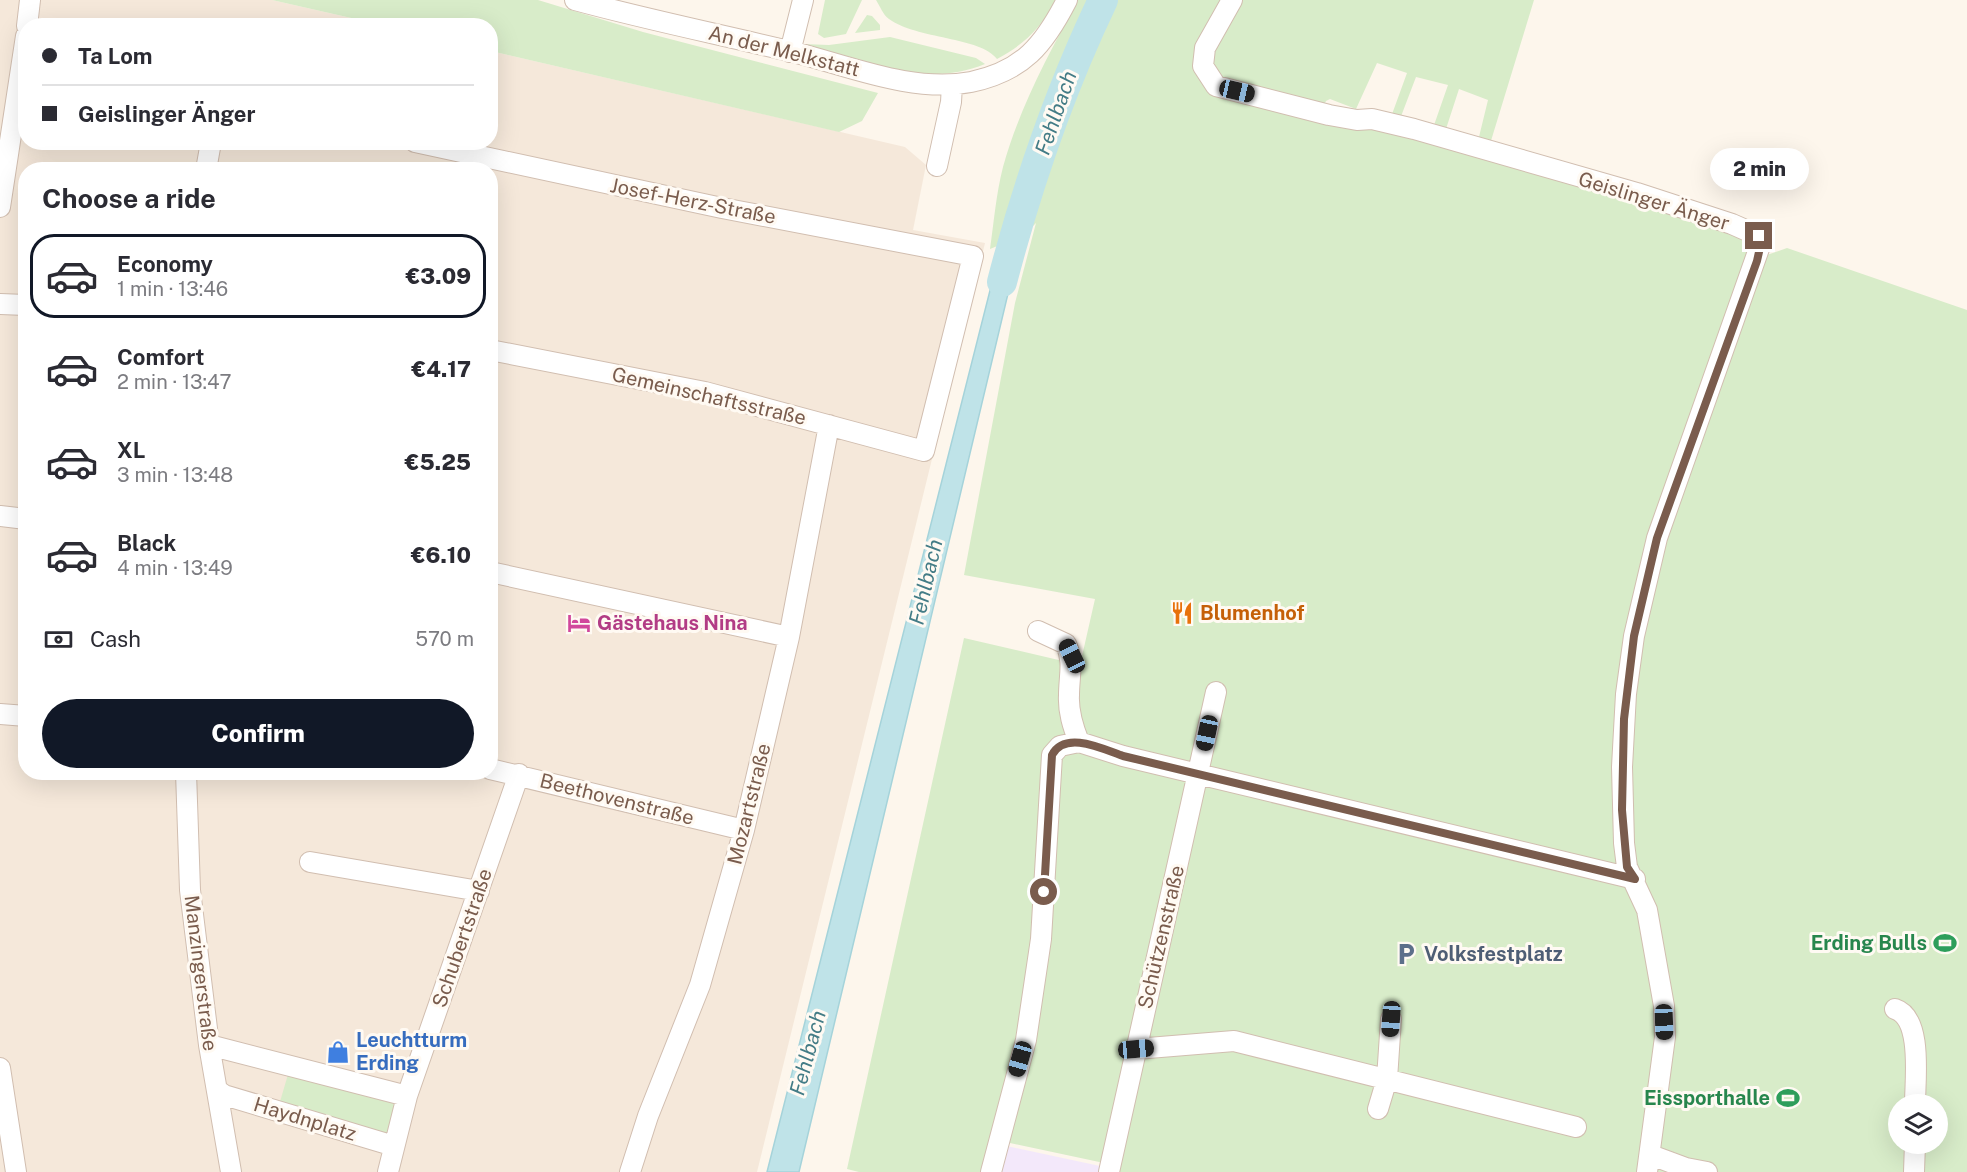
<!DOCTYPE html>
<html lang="en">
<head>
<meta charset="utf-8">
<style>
  :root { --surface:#fff; --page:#f7f7f7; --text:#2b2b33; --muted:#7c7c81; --line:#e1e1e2; --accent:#111827 }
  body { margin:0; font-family:"Public Sans",sans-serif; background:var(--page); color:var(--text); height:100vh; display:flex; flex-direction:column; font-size:22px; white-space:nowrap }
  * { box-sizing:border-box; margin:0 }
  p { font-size:20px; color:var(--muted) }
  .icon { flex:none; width:33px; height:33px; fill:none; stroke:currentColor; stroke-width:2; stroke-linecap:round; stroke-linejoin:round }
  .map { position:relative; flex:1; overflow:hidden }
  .drawer { position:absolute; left:18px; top:162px; width:480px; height:618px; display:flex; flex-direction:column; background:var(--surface); border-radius:24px; box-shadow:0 6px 24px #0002 }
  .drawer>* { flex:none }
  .hud { position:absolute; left:18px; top:18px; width:480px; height:132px; border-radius:24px; box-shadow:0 6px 24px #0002; display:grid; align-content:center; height:132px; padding:0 24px; background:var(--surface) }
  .tools { position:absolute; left:1888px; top:1094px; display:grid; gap:12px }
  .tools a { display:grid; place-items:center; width:60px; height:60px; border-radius:50%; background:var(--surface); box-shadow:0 6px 24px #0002; font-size:30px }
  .end { position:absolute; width:27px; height:27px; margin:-14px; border:8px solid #7a5c4d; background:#fff; box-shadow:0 0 0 3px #fff }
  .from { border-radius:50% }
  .bubble { position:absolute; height:42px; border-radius:21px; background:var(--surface); box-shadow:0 6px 24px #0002; font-size:20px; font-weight:800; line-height:42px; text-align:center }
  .car { position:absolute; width:18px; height:36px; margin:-18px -9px; border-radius:8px; box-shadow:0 0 4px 2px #0007; background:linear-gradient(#222 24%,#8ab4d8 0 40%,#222 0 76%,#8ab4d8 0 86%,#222 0) }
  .hud b { display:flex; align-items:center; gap:21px; height:57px; font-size:22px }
  .hud b+b { border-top:2px solid var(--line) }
  .hud i { width:15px; height:15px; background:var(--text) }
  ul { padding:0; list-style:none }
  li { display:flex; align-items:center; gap:18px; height:84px; margin:0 12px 9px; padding:0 12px; border:3px solid transparent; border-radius:24px }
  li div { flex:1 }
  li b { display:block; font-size:22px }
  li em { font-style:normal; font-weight:800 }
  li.current { border-color:var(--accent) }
  li>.icon { width:54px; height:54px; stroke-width:1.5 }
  h2 { padding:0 24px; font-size:27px; line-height:72px }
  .pay { display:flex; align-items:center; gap:15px; height:66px; padding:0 24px; font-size:22px }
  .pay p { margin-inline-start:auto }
  .primary-button { display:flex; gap:12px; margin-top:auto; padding:12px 24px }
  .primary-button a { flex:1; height:69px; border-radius:36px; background:var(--accent); color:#fff; font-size:24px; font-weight:800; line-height:69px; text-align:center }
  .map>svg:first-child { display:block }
  .residential { fill:#f5e8da; fill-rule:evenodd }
  .education { fill:#f3e8fa }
  .green { fill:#d8ecc9; fill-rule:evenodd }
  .water { fill:#bfe3e8; stroke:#a5d3da; stroke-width:1.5 }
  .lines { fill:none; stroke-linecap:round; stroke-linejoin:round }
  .river { stroke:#bfe3e8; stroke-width:30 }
  .minor-casing { stroke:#d1beb0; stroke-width:22 }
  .minor { stroke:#fff; stroke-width:20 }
  .route { stroke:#7a5c4d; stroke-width:8 }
  .labels { text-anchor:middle; stroke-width:6; stroke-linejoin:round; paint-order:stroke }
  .street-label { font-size:20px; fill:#7a5c4d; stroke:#fffaf3 }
  .food-label { font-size:20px; font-weight:bold; fill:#c56008; stroke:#fffaf3; text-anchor:start }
  .hotel-label { font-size:20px; font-weight:bold; fill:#b23c85; stroke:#fffaf3; text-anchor:start }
  .leisure-label { font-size:20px; font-weight:bold; fill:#27864d; stroke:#fffaf3; text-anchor:end }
  .service-label { font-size:20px; font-weight:bold; fill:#4e5e75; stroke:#fffaf3; text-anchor:start }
  .shop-label { font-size:20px; font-weight:bold; fill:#366cbe; stroke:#fffaf3; text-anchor:start }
  .water-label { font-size:21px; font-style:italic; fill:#437c86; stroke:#fffaf3 }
</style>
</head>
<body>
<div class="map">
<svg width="1967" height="1172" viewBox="0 0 1967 1172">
  <rect width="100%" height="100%" fill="#fdf6ec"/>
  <!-- residential -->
  <path class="residential" d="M0,0h272l110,25 -356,1v116h464l1,-91 414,96 21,18 -13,65 72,13 -228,929h-757zM26,170h464v602h-464z"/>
  <!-- education -->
  <path class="education" d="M1002,1145l98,21 -1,6h-103z"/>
  <!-- green -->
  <path class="green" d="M272,0h266l105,32 235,61 -16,28 -23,11 -348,-81 -1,-25 -108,-1z
    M825,0h37l-16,34 -22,4 -6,-4z
    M876,0h182c-19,28 -31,43 -61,59 -16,-22 -81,-20 -108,-40 -6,-4 -9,-13 -13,-19z
    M1078,0h456l-44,144 -12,-3 10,-41 -29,-11 -14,43 -12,-4 15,-43 -32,-8 -16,42 -9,-2 16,-44 -30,-10 -21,46 -26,-10 -4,2 -5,10 58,19 172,44 193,64 6,12 -100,294 -32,322 -534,-119 534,122 26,-267 120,-346 23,-8 180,62v862h-865l2,-9 -108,-23 -7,32h-130l-12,-3 117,-531 116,27 15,-66 -131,-24 51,-272 21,-80 -12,12 -34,14c4,-27 6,-55 13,-82 16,-58 46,-114 75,-167zM1899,1104h39v39h-39z
    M867,15l5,1 8,9v5l-25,3z
    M890,37l86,21 9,6c-56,24 -125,-1 -183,-14l1,-6 26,1z
    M289,1071l110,33 -8,26 -4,4 -108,-29z"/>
  <!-- water -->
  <path class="water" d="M1021,239l-222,933h-32l234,-925z"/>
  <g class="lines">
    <!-- river -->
    <path class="river" d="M1002,282c25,-96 58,-192 101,-282"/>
    <!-- minor casing -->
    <g class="minor-casing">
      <path id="minor" d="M575,0c73,20 148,35 222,53 55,14 117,40 174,29 52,-11 73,-37 96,-82
        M1232,0l-27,48 -2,18 13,20 113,29 28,5 15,-1 42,10 223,64 95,31 27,12 2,7 -104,295 -23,98 -8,58 -4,73 2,76 3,24 20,43 17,96 1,31 -18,135
        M27,26l3,-26
        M790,52l13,-52
        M415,142l307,66 251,48 -49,195 -219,-59 -215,-42
        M937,166l14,-64 1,-17
        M206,170l5,-28
        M0,207l26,-171
        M0,304l26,1
        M0,516l26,3
        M490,572l299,65
        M1038,631l28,13c8,18 3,32 3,51 -1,17 4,32 10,47l44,14 512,123
        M0,714l26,2
        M490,769l254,61
        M186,772l4,118 19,155 22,127
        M310,862l169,29
        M1895,1009c28,9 20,71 20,95
        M209,1045l198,51
        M1136,1049l98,-8 342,86
        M0,1068l16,104
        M217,1090l7,5 170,51
        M1378,1109l9,-30 4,-60
        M1651,1155l35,13 21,4
        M388,1172l19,-76 112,-322
        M630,1172l18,-56 52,-131 44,-155 45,-193 40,-212
        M991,1172l35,-132 15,-101 11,-184 8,-9 19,-4
        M1109,1172l107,-480
        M1914,1172l1,-29"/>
    </g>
    <!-- minor -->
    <use href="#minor" class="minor"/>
  </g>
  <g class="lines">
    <!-- route -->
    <path class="route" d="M1044,892l8,-137c13,-25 51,-6 71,1l512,123 -8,-12 -5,-57 2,-91 10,-83 23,-98 100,-277 4,-18 -2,-7"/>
  </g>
  <!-- icons -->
  <defs>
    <g id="restaurant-bare" transform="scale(1.8)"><path d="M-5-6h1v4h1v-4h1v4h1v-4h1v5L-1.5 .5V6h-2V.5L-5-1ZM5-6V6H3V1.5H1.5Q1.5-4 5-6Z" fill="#e8710a" stroke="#fffaf3" stroke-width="2.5" paint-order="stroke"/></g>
    <g id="hotel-bare" transform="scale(1.8)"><path d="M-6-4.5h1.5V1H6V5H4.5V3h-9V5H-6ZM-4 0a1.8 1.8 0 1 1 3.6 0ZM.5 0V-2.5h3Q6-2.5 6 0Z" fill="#d1479c" stroke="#fffaf3" stroke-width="2.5" paint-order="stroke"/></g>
    <g id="stadium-bare" transform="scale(1.8)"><path d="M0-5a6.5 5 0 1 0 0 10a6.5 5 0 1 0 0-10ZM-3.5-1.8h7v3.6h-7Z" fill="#2e9e5b" stroke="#fffaf3" stroke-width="2.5" paint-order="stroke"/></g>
    <g id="parking-bare" transform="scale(1.8)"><path d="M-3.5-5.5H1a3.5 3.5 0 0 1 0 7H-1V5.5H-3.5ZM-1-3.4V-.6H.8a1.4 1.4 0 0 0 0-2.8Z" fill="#5c6f8a" stroke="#fffaf3" stroke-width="2.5" paint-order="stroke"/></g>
    <g id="shop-bare" transform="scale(1.8)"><path d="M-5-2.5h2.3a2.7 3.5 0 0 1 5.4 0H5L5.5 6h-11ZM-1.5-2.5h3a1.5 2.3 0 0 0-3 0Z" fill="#3f7fe0" stroke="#fffaf3" stroke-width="2.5" paint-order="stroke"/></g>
  </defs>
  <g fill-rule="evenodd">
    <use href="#restaurant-bare" x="1182" y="613"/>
    <use href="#hotel-bare" x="579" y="623"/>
    <use href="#stadium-bare" x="1945" y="943"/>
    <use href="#parking-bare" x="1406" y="954"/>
    <use href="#shop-bare" x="338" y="1052"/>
    <use href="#stadium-bare" x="1788" y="1098"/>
  </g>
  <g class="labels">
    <!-- street labels -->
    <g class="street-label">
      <text transform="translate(784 51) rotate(14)" y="7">An der Melkstatt</text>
      <text transform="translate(693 201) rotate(11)" y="7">Josef-Herz-Straße</text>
      <text transform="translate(1654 201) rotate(17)" y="7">Geislinger Änger</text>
      <text transform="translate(709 396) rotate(13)" y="7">Gemeinschaftsstraße</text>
      <text transform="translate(617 799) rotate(14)" y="7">Beethovenstraße</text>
      <text transform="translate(749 804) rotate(-76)" y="7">Mozartstraße</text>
      <text transform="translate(1161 937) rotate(-77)" y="7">Schützenstraße</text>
      <text transform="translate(462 938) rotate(-71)" y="7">Schubertstraße</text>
      <text transform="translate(201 973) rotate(83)" y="7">Manzingerstraße</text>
      <text transform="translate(305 1119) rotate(17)" y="7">Haydnplatz</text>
    </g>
    <!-- food labels -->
    <g class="food-label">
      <text x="1200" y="620">Blumenhof</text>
    </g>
    <!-- hotel labels -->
    <g class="hotel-label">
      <text x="597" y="630">Gästehaus Nina</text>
    </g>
    <!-- leisure labels -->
    <g class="leisure-label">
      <text x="1927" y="950">Erding Bulls</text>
      <text x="1770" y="1105">Eissporthalle</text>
    </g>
    <!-- service labels -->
    <g class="service-label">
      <text x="1424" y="961">Volksfestplatz</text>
    </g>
    <!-- shop labels -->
    <g class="shop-label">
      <text x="356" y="1047">Leuchtturm<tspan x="356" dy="23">Erding</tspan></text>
    </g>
    <!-- water labels -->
    <g class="water-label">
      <text transform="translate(1056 113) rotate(-71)" y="7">Fehlbach</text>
      <text transform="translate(926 582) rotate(-77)" y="7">Fehlbach</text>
      <text transform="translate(808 1053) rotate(-75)" y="7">Fehlbach</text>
    </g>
  </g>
</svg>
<div class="tools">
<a><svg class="icon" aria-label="layers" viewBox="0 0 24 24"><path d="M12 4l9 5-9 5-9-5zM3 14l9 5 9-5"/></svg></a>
</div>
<i class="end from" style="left:1044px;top:892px"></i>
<i class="end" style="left:1759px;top:236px"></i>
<div class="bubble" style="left:1710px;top:148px;width:99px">2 min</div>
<i class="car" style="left:1237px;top:91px;rotate:103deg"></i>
<i class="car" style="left:1072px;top:656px;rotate:334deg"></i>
<i class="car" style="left:1207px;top:733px;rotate:192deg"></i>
<i class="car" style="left:1391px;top:1019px;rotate:184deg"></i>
<i class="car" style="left:1664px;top:1022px;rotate:178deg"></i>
<i class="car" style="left:1136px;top:1049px;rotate:85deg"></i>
<i class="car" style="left:1020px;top:1059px;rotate:196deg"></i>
<div class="hud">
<b><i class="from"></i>Ta Lom</b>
<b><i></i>Geislinger Änger</b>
</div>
<section class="drawer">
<h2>Choose a ride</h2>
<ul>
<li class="current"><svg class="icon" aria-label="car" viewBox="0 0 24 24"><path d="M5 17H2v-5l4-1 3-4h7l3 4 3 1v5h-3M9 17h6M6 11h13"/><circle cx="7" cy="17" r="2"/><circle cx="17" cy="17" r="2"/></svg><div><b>Economy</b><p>1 min · 13:46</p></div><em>€3.09</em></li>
<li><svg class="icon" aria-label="car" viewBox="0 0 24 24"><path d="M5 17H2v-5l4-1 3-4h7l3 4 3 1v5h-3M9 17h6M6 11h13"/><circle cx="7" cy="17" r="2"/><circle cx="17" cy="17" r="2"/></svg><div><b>Comfort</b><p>2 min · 13:47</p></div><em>€4.17</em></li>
<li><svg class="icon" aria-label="car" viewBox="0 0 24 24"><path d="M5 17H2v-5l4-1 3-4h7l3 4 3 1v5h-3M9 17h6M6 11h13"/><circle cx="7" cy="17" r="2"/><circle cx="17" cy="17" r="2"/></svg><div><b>XL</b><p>3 min · 13:48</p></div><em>€5.25</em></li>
<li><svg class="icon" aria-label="car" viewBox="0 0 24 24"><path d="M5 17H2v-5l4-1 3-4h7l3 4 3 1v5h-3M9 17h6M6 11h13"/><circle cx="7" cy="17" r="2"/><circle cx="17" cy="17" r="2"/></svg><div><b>Black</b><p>4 min · 13:49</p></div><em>€6.10</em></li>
</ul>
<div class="pay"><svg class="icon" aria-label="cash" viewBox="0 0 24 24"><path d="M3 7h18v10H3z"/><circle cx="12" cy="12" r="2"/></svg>Cash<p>570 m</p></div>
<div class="primary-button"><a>Confirm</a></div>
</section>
</div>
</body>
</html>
